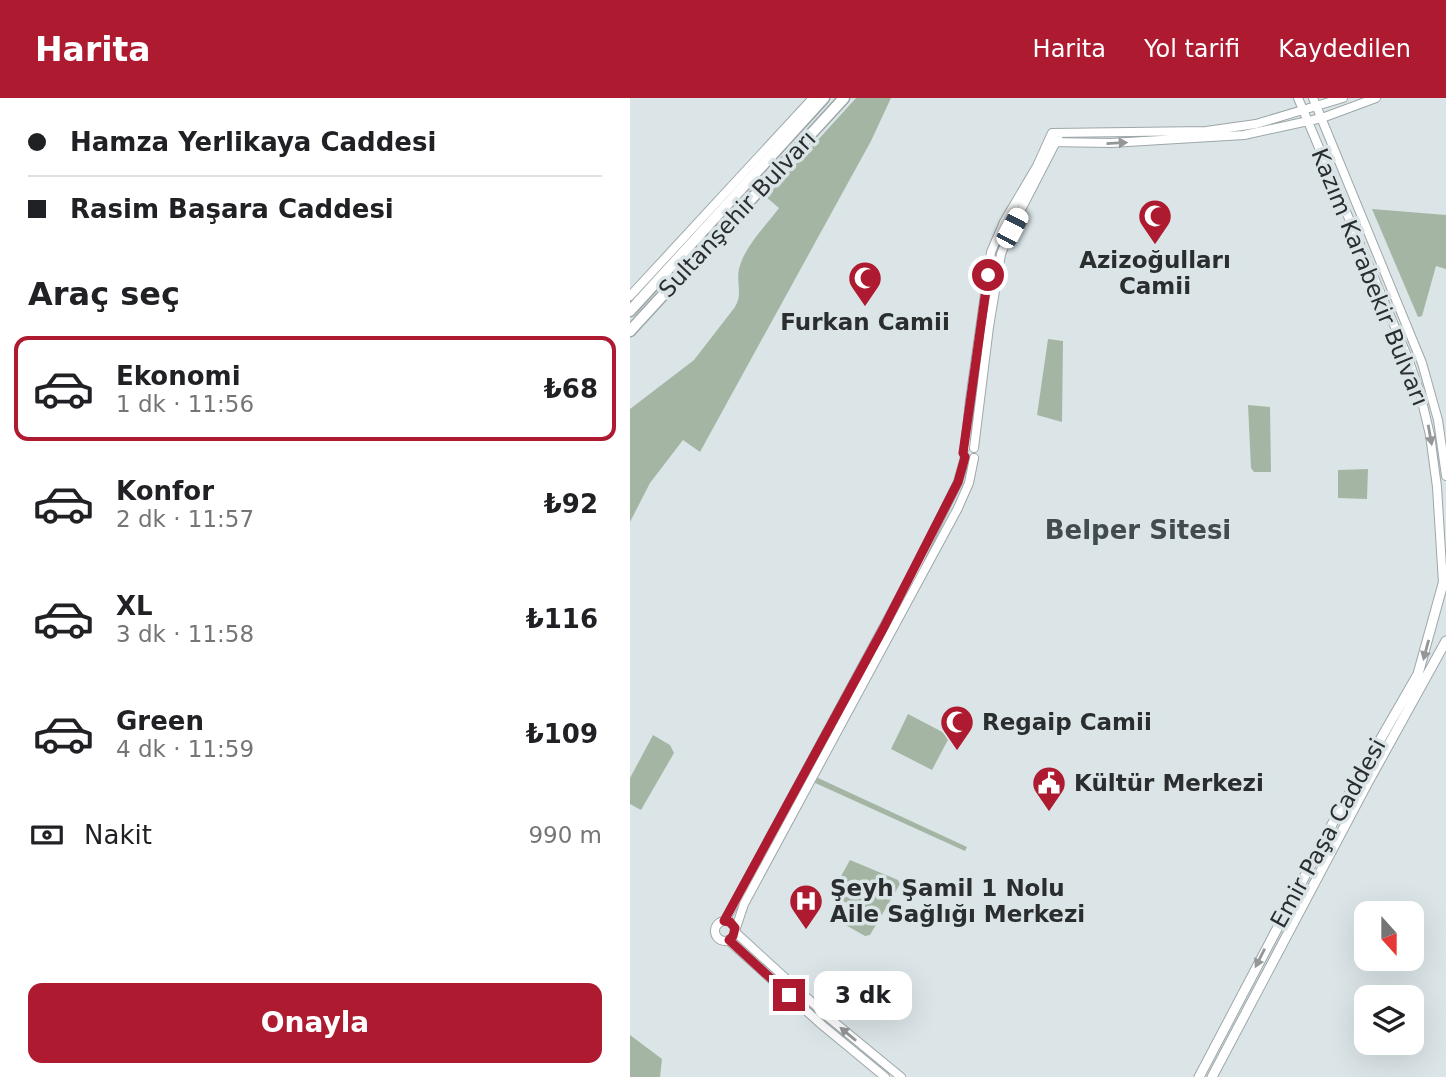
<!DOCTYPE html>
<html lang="tr">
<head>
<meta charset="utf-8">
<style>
  :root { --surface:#fff; --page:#f6f6f6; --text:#202124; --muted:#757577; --line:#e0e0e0; --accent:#ae1a30 }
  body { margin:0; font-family:"DejaVu Sans",sans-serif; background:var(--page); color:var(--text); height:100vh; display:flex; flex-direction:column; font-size:26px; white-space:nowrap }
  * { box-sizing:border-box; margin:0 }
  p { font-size:23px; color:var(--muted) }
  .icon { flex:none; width:38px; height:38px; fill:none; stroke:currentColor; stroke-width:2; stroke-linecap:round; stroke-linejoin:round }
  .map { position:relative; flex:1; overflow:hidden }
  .drawer { display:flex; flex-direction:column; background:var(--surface); width:630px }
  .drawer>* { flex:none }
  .hud { display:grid; align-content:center; height:154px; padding:0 28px; background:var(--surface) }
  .needle { width:46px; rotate:159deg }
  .tools { position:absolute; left:724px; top:803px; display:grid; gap:14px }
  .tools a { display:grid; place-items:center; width:70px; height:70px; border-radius:14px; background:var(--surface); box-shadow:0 7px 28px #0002; font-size:35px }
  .end { position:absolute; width:32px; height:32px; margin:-16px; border:9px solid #ae1a30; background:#fff; box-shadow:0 0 0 4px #fff }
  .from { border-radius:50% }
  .bubble { position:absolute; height:49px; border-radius:14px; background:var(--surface); box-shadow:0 7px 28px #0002; font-size:23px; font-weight:600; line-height:49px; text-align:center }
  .car { position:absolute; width:21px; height:42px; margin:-21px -10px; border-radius:9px; box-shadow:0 0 5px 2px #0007; background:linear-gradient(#fff 24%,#345 0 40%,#fff 0 76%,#345 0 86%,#fff 0) }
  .hud b { display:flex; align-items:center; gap:24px; height:66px; font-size:26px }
  .hud b+b { border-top:2px solid var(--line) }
  .hud i { width:18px; height:18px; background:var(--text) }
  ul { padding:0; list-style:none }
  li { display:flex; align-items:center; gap:21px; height:105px; margin:0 14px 10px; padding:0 14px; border:4px solid transparent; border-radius:14px }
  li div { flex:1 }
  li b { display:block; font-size:26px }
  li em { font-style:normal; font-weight:600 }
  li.selected { border-color:var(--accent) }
  li>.icon { width:63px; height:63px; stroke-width:1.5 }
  h2 { padding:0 28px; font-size:32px; line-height:84px }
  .pay { display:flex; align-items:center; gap:18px; height:77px; padding:0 28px; font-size:26px }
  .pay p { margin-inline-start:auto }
  .cta { display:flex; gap:14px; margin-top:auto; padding:14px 28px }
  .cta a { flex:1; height:80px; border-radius:14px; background:var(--accent); color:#fff; font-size:28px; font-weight:600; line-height:80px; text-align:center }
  header { display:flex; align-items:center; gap:42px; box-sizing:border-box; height:98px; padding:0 35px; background:var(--accent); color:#fff }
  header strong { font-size:33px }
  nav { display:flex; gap:38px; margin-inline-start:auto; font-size:24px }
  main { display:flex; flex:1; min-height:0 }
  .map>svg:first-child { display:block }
  .green { fill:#a4b6a3 }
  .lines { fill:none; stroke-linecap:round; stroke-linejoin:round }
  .secondary-casing { stroke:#9da7a9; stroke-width:10 }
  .primary-casing { stroke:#9da7a9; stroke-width:11 }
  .highway-casing { stroke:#9da7a9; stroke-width:13 }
  .secondary { stroke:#fff; stroke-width:8 }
  .primary { stroke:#fff; stroke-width:9 }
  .highway { stroke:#fff; stroke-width:10 }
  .oneway { fill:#949697 }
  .route { stroke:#ae1a30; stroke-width:9 }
  .labels { text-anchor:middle; stroke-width:7; stroke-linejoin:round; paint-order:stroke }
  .street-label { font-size:23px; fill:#2a2e2f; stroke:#dbe5e8 }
  .poi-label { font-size:23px; font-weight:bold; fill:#2a2e2f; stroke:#dbe5e8; text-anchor:start }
  .quarter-label { font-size:26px; font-weight:bold; fill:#424b4d; stroke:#dbe5e8 }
</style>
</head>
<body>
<header>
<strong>Harita</strong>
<nav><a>Harita</a><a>Yol tarifi</a><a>Kaydedilen</a></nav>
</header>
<main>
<section class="drawer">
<div class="hud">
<b><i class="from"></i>Hamza Yerlikaya Caddesi</b>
<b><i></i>Rasim Başara Caddesi</b>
</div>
<h2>Araç seç</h2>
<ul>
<li class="selected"><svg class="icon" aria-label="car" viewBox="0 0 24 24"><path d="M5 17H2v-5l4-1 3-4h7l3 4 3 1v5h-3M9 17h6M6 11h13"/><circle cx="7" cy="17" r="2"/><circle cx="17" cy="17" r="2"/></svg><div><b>Ekonomi</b><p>1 dk · 11:56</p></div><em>₺68</em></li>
<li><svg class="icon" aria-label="car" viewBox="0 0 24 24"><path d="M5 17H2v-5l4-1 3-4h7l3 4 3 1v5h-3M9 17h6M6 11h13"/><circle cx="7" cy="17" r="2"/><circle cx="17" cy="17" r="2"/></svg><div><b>Konfor</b><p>2 dk · 11:57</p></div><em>₺92</em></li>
<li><svg class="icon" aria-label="car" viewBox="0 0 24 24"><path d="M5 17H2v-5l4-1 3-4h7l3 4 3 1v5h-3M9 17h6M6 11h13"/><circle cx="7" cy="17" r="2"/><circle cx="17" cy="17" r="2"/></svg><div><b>XL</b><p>3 dk · 11:58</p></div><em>₺116</em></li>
<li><svg class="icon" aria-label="car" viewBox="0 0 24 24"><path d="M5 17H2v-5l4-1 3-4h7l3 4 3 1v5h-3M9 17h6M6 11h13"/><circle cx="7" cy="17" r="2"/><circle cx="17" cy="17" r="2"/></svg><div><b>Green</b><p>4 dk · 11:59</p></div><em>₺109</em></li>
</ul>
<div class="pay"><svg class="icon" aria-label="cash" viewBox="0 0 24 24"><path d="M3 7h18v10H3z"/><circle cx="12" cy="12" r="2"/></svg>Nakit<p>990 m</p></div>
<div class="cta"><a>Onayla</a></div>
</section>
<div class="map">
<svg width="816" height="979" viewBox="0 0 816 979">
  <rect width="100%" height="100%" fill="#dbe5e8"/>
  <!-- green -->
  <path class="green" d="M226,0h35l-20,43 -171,311 -17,-12 -33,43 -20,39v-113l64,-49 41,-53c8,-14 1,-23 4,-38 5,-22 26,-42 40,-61l-13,-11z
    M742,111l74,6v54l-10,-3 -14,50 -4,1z
    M418,241l15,2 -1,81 -25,-7z
    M618,307l22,2 1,65h-17l-3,-4z
    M738,371l-1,30 -29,-1v-28z
    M278,616l42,22 -18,34 -41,-21z
    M23,637l17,10 4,8 -33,57 -11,-6v-26z
    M186,679l151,70 -2,4 -152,-69z
    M220,762l48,20 2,4 -30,51 -5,1 -23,-13 8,-18 -19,-11z
    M0,937l32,24 -2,18h-30z"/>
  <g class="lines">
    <!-- secondary casing -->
    <g class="secondary-casing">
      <path id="secondary" d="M668,0l110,260 12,35 10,42 7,52 6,96
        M683,0l109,265 16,57 8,56
        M419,44l62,1 133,-8 78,-17 54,-20
        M0,198l183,-198
        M335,350l5,-48 21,-148 13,-30 33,-56 15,-33 154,-2 50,-7 87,-26
        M344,350l15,-121 12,-73 11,-27 46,-89
        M95,823l192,-356 41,-83 7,-25
        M85 833a10 10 0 1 1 20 0a10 10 0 1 1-20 0Z
        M105,833l9,-27 214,-396 11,-25 5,-25
        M105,834l93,85 73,60
        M98,842l94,85 63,52"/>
    </g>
    <!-- primary casing -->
    <g class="primary-casing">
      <path id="primary" d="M569,979l138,-262 81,-141 28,-101
        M582,979l155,-293 79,-143"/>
    </g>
    <!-- highway casing -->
    <g class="highway-casing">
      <path id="highway" d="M0,213l194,-213
        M0,233l214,-233"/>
    </g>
    <!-- secondary -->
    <use href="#secondary" class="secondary"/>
    <!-- primary -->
    <use href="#primary" class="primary"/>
    <!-- highway -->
    <use href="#highway" class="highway"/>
  </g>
  <!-- one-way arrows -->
  <defs><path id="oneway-solid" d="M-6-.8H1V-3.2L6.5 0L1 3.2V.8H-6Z" transform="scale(1.75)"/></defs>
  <g class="oneway">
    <use href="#oneway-solid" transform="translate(487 45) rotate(-3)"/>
    <use href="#oneway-solid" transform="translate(800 337) rotate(80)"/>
    <use href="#oneway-solid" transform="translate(796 552) rotate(105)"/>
    <use href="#oneway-solid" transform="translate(630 860) rotate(117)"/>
    <use href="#oneway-solid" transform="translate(218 936) rotate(-140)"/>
  </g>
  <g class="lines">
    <!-- route -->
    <path class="route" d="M159,897l-60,-55 4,-4 2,-8 -5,-6 -6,-1 159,-292 75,-147 7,-25 -2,-4 25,-178"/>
  </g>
  <!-- icons -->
  <defs>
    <g id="mosque-pin" transform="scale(1.75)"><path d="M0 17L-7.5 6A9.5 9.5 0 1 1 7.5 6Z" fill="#ae1a30" stroke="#dbe5e8"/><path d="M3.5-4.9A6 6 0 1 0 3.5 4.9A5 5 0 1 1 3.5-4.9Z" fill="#fff"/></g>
    <g id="civic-pin" transform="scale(1.75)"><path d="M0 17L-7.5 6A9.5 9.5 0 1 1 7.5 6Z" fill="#ae1a30" stroke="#dbe5e8"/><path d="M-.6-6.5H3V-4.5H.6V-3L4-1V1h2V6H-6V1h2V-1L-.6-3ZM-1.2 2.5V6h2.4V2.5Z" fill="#fff"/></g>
    <g id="hospital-pin" transform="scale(1.75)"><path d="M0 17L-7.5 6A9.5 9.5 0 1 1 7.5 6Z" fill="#ae1a30" stroke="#dbe5e8"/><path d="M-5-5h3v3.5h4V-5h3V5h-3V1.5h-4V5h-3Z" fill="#fff"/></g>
  </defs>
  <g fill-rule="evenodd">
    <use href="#mosque-pin" x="525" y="118"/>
    <use href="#mosque-pin" x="235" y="180"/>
    <use href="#mosque-pin" x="327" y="624"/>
    <use href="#civic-pin" x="419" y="685"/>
    <use href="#hospital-pin" x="176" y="803"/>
  </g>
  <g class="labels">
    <!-- street labels -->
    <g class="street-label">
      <text transform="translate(107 116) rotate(-47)" y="8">Sultanşehir Bulvarı</text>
      <text transform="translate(740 179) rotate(68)" y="8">Kazım Karabekir Bulvarı</text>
      <text transform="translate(698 735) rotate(-61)" y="8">Emir Paşa Caddesi</text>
    </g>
    <!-- poi labels -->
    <g class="poi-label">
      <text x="525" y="170" text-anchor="middle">Azizoğulları<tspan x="525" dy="26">Camii</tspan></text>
      <text x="235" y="232" text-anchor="middle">Furkan Camii</text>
      <text x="352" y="632">Regaip Camii</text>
      <text x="444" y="693">Kültür Merkezi</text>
      <text x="200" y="798">Şeyh Şamil 1 Nolu<tspan x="200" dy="26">Aile Sağlığı Merkezi</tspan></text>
    </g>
    <!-- quarter labels -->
    <g class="quarter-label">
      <text x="508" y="441">Belper Sitesi</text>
    </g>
  </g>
</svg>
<div class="tools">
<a><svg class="needle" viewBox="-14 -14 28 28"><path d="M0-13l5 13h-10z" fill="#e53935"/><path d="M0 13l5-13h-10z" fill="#757577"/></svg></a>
<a><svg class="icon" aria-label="layers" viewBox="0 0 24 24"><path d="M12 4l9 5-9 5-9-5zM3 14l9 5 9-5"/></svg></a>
</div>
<i class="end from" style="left:358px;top:177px"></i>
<i class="end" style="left:159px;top:897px"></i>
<div class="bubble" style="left:184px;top:873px;width:98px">3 dk</div>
<i class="car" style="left:382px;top:130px;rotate:28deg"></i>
</div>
</main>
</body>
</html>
